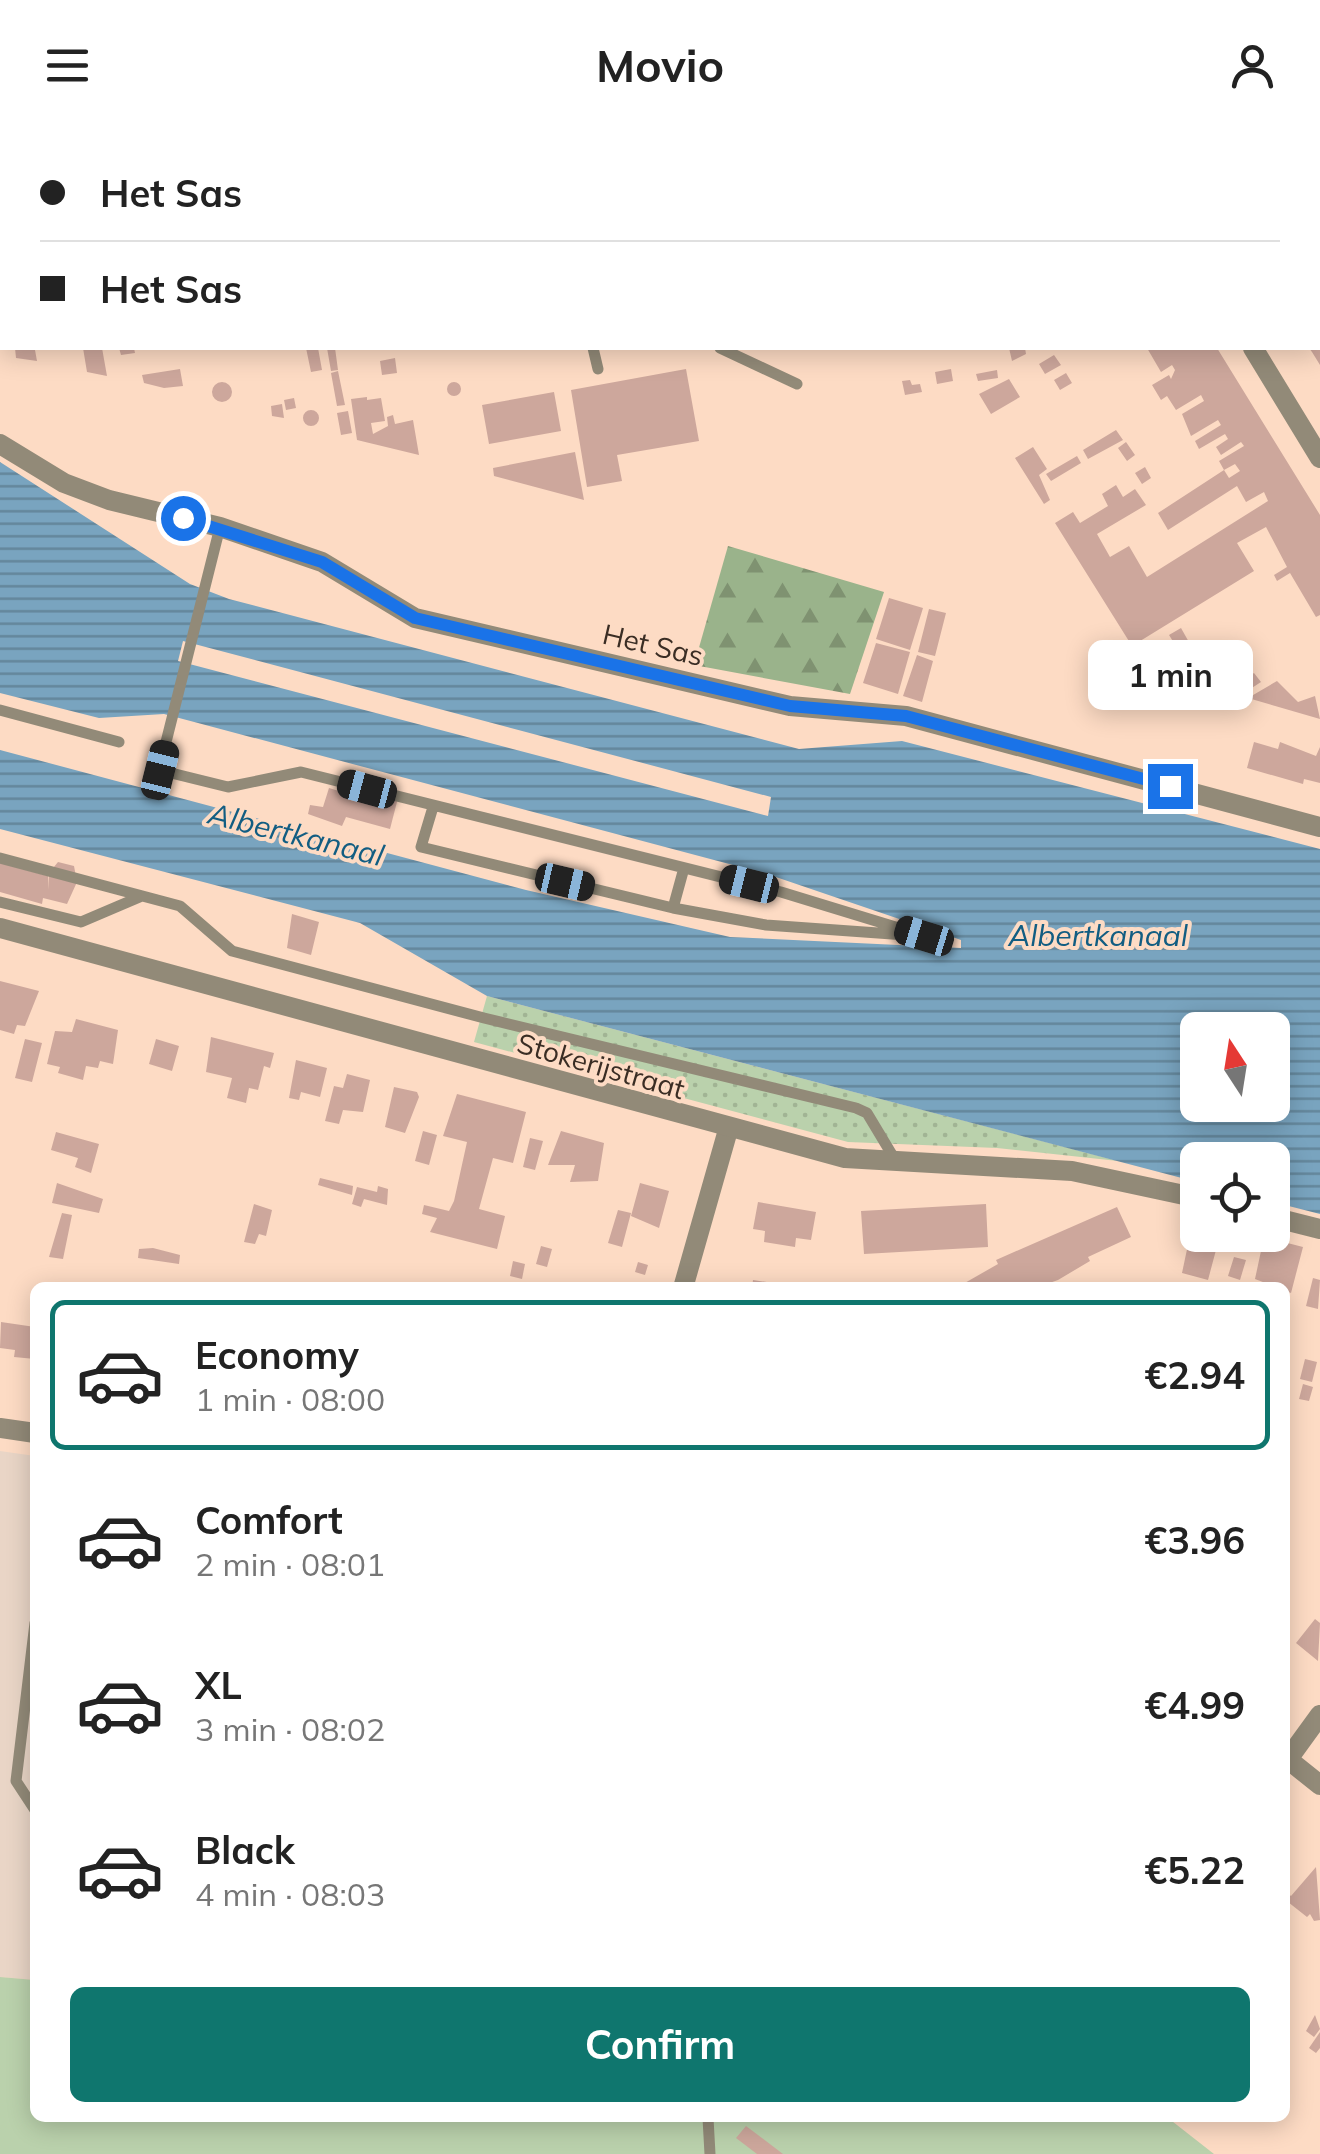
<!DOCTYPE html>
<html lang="en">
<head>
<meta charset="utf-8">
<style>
  :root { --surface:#fff; --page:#f6f6f6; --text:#222; --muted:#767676; --line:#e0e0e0; --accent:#0f766e }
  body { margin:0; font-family:Mulish,sans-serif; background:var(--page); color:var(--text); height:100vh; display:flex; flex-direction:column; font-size:38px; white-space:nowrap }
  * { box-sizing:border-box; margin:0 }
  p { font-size:32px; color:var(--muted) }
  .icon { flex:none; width:55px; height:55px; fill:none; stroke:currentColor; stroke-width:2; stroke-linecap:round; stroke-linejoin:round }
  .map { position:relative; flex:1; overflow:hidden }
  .drawer { position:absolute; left:30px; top:1152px; width:1260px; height:840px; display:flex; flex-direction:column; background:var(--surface); border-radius:15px; box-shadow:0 5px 25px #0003 }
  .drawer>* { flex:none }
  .top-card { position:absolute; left:0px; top:0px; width:1320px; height:220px; box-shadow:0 5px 25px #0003; display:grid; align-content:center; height:220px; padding:0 40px; background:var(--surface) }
  .needle { width:65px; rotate:348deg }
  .buttons { position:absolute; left:1180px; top:882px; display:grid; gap:20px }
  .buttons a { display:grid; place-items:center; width:110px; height:110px; border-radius:15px; background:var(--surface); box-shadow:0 5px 25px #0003; font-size:50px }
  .end { position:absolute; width:45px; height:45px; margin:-22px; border:12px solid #1a73e8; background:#fff; box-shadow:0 0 0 5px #fff }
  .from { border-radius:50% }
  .bubble { position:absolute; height:70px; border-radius:15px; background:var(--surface); box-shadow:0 5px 25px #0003; font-size:32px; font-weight:700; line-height:70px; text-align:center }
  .car { position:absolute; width:30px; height:60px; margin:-30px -15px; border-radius:12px; box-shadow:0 0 8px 2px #0007; background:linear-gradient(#222 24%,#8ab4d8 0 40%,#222 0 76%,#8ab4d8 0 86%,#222 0) }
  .top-card b { display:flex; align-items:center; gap:35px; height:95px; font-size:38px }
  .top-card b+b { border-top:2px solid var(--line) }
  .top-card i { width:25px; height:25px; background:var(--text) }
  ul { padding:18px 0 0; list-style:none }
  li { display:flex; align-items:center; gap:30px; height:150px; margin:0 20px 15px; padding:0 20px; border:5px solid transparent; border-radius:15px }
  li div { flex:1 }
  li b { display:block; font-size:38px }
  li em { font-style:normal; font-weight:700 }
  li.current { border-color:var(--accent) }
  li>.icon { width:90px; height:90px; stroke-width:1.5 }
  .action { display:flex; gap:20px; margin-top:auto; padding:20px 40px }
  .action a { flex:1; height:115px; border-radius:15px; background:var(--accent); color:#fff; font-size:40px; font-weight:700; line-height:115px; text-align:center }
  header { display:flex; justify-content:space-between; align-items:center; height:130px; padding:0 40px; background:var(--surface); font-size:45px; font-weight:700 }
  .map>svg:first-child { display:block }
  .education { fill:#e9d5c6 }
  .grass { fill:url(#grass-dots) }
  .forest { fill:url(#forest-firs) }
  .pitch { fill:#bad1ac }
  .water { fill:url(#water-rules); fill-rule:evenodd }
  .building { fill:#cda79c; fill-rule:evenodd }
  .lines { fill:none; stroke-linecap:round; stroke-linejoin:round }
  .service { stroke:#928a78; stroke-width:11 }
  .minor { stroke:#928a78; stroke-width:20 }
  .tertiary { stroke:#928a78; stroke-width:20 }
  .secondary { stroke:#6c5f46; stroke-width:20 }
  .route { stroke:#1a73e8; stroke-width:12 }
  .labels { text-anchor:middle; stroke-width:8; stroke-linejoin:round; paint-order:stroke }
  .street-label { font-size:28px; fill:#3a2d24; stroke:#fddbc4 }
  .water-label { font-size:30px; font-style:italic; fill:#125d82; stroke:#fddbc4 }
</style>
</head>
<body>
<header><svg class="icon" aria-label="menu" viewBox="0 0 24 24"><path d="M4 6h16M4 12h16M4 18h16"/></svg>Movio<svg class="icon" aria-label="person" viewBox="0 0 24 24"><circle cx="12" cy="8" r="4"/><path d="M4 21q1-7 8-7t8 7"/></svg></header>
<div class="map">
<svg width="1320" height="2024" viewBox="0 0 1320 2024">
  <defs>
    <pattern id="grass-dots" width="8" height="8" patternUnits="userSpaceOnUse" patternTransform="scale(2.5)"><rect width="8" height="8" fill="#bad1ac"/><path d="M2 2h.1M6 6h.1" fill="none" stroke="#a1b494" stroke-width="1.8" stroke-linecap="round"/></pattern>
    <pattern id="forest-firs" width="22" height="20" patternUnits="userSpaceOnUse" patternTransform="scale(2.5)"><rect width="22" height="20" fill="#9ab38b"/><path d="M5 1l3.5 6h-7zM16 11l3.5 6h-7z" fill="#7f9271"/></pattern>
    <pattern id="water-rules" width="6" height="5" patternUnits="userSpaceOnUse" patternTransform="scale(2.5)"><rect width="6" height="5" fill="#79a4bf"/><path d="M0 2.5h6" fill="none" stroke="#64869b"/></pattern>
  </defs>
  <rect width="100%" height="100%" fill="#fddbc4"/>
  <!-- education -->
  <path class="education" d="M0,1321l35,5v524l-35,-3z"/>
  <!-- grass -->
  <path class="grass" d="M487,866l631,165 -121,-13 -149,-6 -374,-100z"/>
  <!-- forest -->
  <path class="forest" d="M728,416l156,46 -34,102 -156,-29z"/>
  <!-- pitch -->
  <path class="pitch" d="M0,1847l35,3v138h1133l46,36h-1214z"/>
  <!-- water -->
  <path class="water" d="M0,332l190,122 39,15 570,150 103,-8 418,108v365l-47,-12 -1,-42h-74l-1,22 -710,-186 -127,-73 -360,-94v-79l526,140 204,47 231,11v-8l-194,-66 -569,-151 -34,-9 -65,4 -99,-25zM183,511l588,156 -3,19 -590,-155zM1198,900h74v75h-74z"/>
  <!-- building -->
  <path class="building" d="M15,218l20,2 2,11 -21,-3z
    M83,218h19l5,28 -20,-4z
    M119,218h15l1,5 -14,2z
    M306,218h12l4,22 -11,2z
    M327,218h8l3,22 -7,1z
    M1009,218h16l1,6 -14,7z
    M1147,218h70l103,167v100l-4,2 -26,-44 -13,8 -3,-6 13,-8 -21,-40 -29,16 17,28 -122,75 -77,-123 18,-11 7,11 28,-17 -6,-12 14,-9 7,12 12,-8 11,16 -49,29 13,23 19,-11 18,31 121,-76 -4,-9 -18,10 -9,-16 -69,44 -10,-17 66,-43 -5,-9 25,-15 -3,-4 -20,13 -5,-8 12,-8 -3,-5 -26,15 -4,-8 26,-16 -3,-5 -27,16 -9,-22 22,-13 -3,-6 -25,15 -9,-14 -6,4 -9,-15 17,-10 2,4 4,-9 -3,-5 -11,7zM1235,334l5,7 -11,7 -5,-8z
    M1309,218h11v17l-8,-13z
    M1054,225l7,10 -16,9 -6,-10z
    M395,228l2,15 -15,2 -2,-14z
    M180,239l3,17 -19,2 -20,-5 -2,-8z
    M686,239l13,72 -82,14 5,26 -35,6 -16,-97z
    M951,239l2,12 -16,3 -2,-12z
    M997,240l1,8 -20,3 -2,-7z
    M338,241l7,34 -8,1 -6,-33z
    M1066,243l6,10 -12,7 -6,-10z
    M1009,249l11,18 -29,17 -12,-20z
    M910,250l2,5 8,-1 2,8 -17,3 -3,-14z
    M212 262a10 10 0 1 1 20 0a10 10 0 1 1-20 0Z
    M447 259a7 7 0 1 1 14 0a7 7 0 1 1-14 0Z
    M554,262l7,39 -72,13 -7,-39z
    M367,267v3l14,-2 4,23 -14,2 2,11 15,-8 -1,-9 6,-2 2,9 18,-4 6,35 -62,-15 -6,-41z
    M294,268l2,10 -10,2 -2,-10z
    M282,274l2,14 -12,-2 -1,-10z
    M303 288a8 8 0 1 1 16 0a8 8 0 1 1-16 0Z
    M348,281l4,22 -11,2 -4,-22z
    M1116,300l7,10 -35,19 -5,-9z
    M1126,312l9,13 -8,6 -9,-13z
    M1033,317l14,22 -8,6 11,25 -6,4 -29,-46z
    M575,322l9,48 -90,-24 -1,-8z
    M1077,326l4,7 -30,18 -5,-7z
    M1145,337l6,11 -9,6 -7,-11z
    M889,468l34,10 -13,42 -34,-11z
    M929,479l17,4 -11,43 -17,-4z
    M1181,498l9,16 -11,7 -10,-16z
    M876,513l34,9 -12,42 -35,-11z
    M1198,516l9,14 -23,16 -9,-14z
    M917,525l16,6 -11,41 -19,-6z
    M1206,535l4,7 -13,8 -4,-7z
    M1254,543l7,9 -20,13 -12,-6z
    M1277,551l21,21 17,-6 5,23 -72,-21z
    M1254,612l24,7 2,-7 36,14 4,-9v36l-16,-4 -1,5 -56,-16z
    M355,656l43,12 -8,31 -44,-12 -4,9 -34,-12 2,-9 13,2 6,-19 23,7z
    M58,732l16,4 3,16 -10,22 -24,-6 -1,6 -42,-12v-29l48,13v14l1,-17z
    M292,784l27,8 -8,33 -24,-7z
    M0,851l39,10 -14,35 -8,-1 -3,9 -14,-4z
    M76,889l42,11 -5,34 -13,-3 -2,7 -12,-2 -3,14 -25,-7 2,-6 -13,-3 8,-33 17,1z
    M211,907l63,16 -4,15 -6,-2 -6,24 -9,-2 -3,15 -19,-5 5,-20 -26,-6z
    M25,909l17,4 -10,39 -17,-4z
    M156,909l23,7 -7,25 -23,-7z
    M296,930l31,8 -7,29 -19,-5 -2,8 -10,-2z
    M347,944l23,6 -7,32 -20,-2 -4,14 -14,-3 9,-35 9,2z
    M394,957l23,5 2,5 -14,36 -20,-6z
    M457,964l69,18 -13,51 -20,-5 -14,51 26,7 -8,33 -67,-17 7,-14 -15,-4 2,-9 25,6 5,-10 13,-59 -24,-6z
    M423,1001l14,4 -8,30 -14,-4z
    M561,1001l43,12 -6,38 -28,1 5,-17h-27z
    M56,1002l43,12 -8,29 -16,-6 3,-9 -27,-8z
    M530,1008l13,3 -8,29 -12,-3z
    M320,1048l33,8 -1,9 -34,-10z
    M57,1053l46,16 -4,14 -47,-10z
    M640,1053l29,8 -10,37 -28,-12z
    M378,1056l10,3 -1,16 -23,-6 -3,8 -9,-3 5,-17 20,5z
    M758,1072l58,10 -5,28 -15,-2 -1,9 -31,-5 1,-11 -12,-2z
    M254,1074l18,6 -6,26 -7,-2 -4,10 -11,-2z
    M986,1074l2,43 -124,7 -3,-43z
    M1117,1077l14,30 -43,20 2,4 -32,19 -23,8h-79l42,-24 -2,-4z
    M618,1080l13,3 -9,34 -14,-4z
    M62,1083l10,2 -9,44 -14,-2z
    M1193,1091l5,1v13h22l-12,45 -26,-7z
    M1264,1107l39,10 -12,46 -36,-14z
    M541,1116l11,3 -5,18 -11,-3z
    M153,1118l27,7 -1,9 -41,-6 1,-9z
    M1234,1127l12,3 -6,20 -12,-4z
    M513,1131l12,3 -3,15 -12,-3z
    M638,1132l10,3 -3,10 -10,-3z
    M1313,1148l7,2 -2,29 -12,-3z
    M753,1150l20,3v5h-21z
    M1,1192l34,5v32l-21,-2 1,-7 -15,-2z
    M1305,1229l12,3 -5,20 -12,-3z
    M1303,1254l10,3 -4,14 -10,-2z
    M1315,1489l5,4 -2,38 -22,-18z
    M1316,1737l4,53 -6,1 -4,-7 -3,3 -19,-15 -3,4v-15l6,5z
    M1315,1885l5,14 -6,8 -8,-6z
    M1320,1902v16l-4,5 -7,-5z
    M746,1996l37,28h-26l-21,-16z"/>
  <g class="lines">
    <!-- service -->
    <path class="service" d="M593,218l5,21
      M720,218l77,36
      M220,397l-61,243 69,17 73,-15 480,120 144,44
      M0,580l119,32
      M433,677l-12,40 252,61 93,17 140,10
      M0,728l180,48 52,45 252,67 372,90 11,5 30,50
      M0,772l81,20 61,-26
      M673,778l11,-40
      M35,1493l-19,158 19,29
      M708,1988l2,36"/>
    <!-- minor -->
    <path class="minor" d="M1120,0l2,2
      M0,128h2
      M1253,218l67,110
      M0,314l64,39 45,17 111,27 102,35 93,56 375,88 116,10 414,111
      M683,1158l45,-158
      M0,1298l35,5
      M1285,1627l35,28
      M1288,1629l32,-44"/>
    <!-- tertiary -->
    <path class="tertiary" d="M0,798l845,230 227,13 126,27
      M1272,1087l48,12"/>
    <!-- secondary -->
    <path class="secondary" d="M712,2l15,-2
      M0,7h2"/>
  </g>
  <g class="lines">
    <!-- route -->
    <path class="route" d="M183,388l139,44 93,56 375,88 116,10 264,70"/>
  </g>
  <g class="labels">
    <!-- street labels -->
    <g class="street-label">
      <text transform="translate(653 515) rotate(13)" y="10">Het Sas</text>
      <text transform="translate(601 936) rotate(16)" y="10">Stokerijstraat</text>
    </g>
    <!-- water labels -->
    <g class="water-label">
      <text transform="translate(296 705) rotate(14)" y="10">Albertkanaal</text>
      <text x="1098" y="816">Albertkanaal</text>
    </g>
  </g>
</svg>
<div class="buttons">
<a><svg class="needle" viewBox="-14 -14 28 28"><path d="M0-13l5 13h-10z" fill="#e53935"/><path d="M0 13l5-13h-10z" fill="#767676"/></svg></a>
<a><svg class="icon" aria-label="locate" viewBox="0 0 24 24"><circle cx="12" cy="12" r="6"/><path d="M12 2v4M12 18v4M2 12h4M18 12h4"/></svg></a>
</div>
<i class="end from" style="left:183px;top:388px"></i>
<i class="end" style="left:1170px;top:656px"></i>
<div class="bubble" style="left:1088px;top:510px;width:165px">1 min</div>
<i class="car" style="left:160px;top:640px;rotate:14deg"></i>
<i class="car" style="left:367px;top:659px;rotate:285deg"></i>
<i class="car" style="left:565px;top:752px;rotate:103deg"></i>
<i class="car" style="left:749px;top:754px;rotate:284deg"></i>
<i class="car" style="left:924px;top:806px;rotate:287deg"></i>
<div class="top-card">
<b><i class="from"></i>Het Sas</b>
<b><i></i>Het Sas</b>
</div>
<section class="drawer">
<ul>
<li class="current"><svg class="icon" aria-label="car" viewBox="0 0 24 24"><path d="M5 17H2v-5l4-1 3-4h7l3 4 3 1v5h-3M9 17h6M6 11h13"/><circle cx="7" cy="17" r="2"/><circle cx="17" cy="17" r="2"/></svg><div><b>Economy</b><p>1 min · 08:00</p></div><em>€2.94</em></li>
<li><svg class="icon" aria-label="car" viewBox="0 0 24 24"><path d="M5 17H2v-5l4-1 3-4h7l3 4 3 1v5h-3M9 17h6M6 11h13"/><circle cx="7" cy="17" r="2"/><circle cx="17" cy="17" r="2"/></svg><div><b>Comfort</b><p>2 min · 08:01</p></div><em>€3.96</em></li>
<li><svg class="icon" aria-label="car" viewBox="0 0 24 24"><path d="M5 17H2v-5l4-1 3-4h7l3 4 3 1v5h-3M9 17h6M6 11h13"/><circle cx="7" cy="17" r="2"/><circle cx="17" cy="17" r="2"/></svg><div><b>XL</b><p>3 min · 08:02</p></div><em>€4.99</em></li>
<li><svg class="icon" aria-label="car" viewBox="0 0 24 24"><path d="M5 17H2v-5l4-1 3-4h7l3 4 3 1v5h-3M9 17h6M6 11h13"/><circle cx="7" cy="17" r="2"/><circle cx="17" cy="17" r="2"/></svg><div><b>Black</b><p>4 min · 08:03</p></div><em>€5.22</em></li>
</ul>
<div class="action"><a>Confirm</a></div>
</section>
</div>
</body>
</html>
